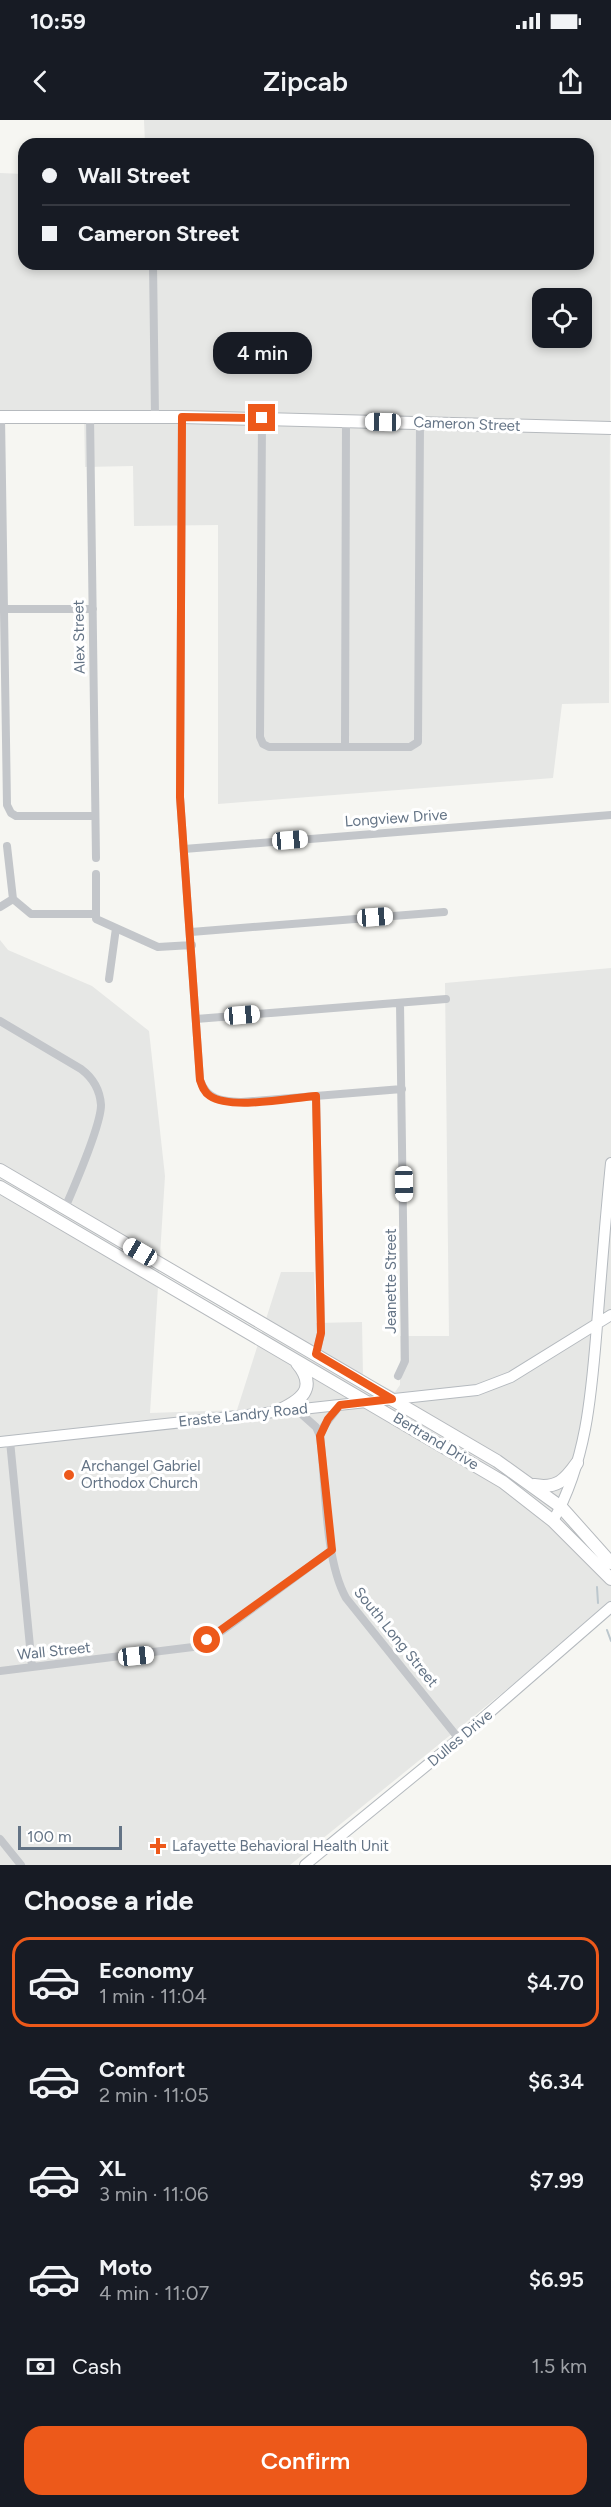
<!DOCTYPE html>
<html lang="en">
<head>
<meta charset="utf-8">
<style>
  :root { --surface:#171b24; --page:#20242c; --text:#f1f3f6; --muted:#9ea1a6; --line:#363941; --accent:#ed591a }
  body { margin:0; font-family:Figtree,sans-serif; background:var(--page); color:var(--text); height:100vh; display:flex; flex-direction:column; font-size:22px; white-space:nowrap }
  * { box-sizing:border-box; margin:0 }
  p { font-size:20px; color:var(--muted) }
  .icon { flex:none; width:33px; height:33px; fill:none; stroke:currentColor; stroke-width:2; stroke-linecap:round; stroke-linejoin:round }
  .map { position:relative; height:1745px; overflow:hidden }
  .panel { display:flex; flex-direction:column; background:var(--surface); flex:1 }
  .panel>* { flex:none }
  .banner { position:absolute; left:18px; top:18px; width:576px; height:132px; border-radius:18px; box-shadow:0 3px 9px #0003; display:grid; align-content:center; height:132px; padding:0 24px; background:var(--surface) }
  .buttons { position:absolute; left:532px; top:168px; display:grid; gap:12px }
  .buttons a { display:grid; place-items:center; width:60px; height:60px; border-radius:12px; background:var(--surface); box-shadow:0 3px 9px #0003; font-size:30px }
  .scale { position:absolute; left:18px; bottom:15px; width:104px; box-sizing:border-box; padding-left:6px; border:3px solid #637385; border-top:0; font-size:16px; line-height:21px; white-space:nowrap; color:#637385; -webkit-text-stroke:4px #fff; paint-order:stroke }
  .end { position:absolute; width:27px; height:27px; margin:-14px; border:8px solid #ed591a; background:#fff; box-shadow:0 0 0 3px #fff }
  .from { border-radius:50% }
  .bubble { position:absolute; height:42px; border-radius:18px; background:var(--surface); box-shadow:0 3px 9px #0003; font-size:20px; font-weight:600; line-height:42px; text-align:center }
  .car { position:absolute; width:18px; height:36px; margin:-18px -9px; border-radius:8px; box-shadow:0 0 4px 2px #0007; background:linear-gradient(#fff 24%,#345 0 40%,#fff 0 76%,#345 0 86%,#fff 0) }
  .banner b { display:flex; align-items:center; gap:21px; height:57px; font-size:22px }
  .banner b+b { border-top:2px solid var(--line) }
  .banner i { width:15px; height:15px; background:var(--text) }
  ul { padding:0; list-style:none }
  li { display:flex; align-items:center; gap:18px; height:90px; margin:0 12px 9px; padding:0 12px; border:3px solid transparent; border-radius:18px }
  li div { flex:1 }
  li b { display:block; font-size:22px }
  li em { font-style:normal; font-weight:600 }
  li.on { border-color:var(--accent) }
  li>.icon { width:54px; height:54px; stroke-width:1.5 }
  h2 { padding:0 24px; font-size:27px; line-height:72px }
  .pay { display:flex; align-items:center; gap:15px; height:66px; padding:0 24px; font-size:22px }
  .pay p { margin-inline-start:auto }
  .primary-button { display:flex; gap:12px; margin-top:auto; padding:12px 24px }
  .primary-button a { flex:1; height:69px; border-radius:18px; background:var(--accent); color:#fff; font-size:24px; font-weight:600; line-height:69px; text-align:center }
  .status { display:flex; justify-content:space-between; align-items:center; height:42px; padding:0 30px; background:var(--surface); direction:ltr }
  .status svg { height:16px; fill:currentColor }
  header { display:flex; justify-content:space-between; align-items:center; height:78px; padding:0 24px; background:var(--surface); font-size:27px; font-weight:600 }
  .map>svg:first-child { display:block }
  .built { fill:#e6e7e5; fill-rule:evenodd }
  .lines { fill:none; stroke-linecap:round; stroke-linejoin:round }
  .stream { stroke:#bcc7cd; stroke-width:2 }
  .secondary-casing { stroke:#b5babf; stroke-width:12 }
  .primary-casing { stroke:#b6babe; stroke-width:14 }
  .street { stroke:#c3c6ca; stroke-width:8 }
  .secondary { stroke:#fff; stroke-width:10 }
  .primary { stroke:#fff; stroke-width:12 }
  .route { stroke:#ed591a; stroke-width:8 }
  .poi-dot { fill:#ed591a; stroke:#fff; stroke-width:2 }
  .labels { text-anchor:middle; stroke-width:6; stroke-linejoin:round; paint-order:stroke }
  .street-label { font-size:15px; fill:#637385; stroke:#fff }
  .poi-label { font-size:15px; fill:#637385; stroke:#fff; text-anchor:start }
</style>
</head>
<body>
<div class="status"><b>10:59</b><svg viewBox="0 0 49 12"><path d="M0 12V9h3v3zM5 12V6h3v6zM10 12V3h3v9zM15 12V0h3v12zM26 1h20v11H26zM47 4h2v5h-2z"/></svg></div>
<header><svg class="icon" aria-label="back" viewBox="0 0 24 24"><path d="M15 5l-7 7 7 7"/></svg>Zipcab<svg class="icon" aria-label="share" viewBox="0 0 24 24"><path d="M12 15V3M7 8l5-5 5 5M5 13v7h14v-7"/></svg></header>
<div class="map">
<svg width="611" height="1745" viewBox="0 0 611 1745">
  <rect width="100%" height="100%" fill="#f6f6f2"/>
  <!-- built -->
  <path class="built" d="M144,0h467l-2,583 -47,1 -9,74 -335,26v-279l-84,1 -1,-60 -48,1 -1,-56 -84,1v-239l24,1v90h564v-120h-443zM543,178h39v40h-39z
    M0,820l8,10 84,36 57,45 16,145 -15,237 87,-3 44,-138h33l2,51 46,-1 1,54 32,16 5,-7v-49h49l-4,-353 166,-15v346l-14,10 -8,84 -28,99 50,66v32l-321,260h-290z"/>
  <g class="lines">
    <!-- stream -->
    <path class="stream" d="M597,1467l1,16
      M607,1510l4,11"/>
    <!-- secondary casing -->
    <g class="secondary-casing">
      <path id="secondary" d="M0,1322l477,-52 34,-13 100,-62
        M553,1401c36,-64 39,-137 45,-208 4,-50 8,-100 13,-150
        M305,1745l154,-126 152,-132"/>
    </g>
    <!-- primary casing -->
    <g class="primary-casing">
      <path id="primary" d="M0,297h182l429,11
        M0,1050l497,291 64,46 50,56
        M0,1067l503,295 50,39 58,58
        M276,1292c24,-11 43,-23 21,-49
        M534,1365c23,4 31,-5 43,-22"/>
    </g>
    <!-- street -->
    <path class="street" d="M153,144l2,152
      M90,296l6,442
      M1,297l6,388 4,8 5,3h79
      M182,297l-2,380 20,283c7,20 22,21 41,22l161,-13
      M262,298l-2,319 3,7 6,3h141l8,-5 2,-319
      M1,489h92
      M345,627l1,-326
      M184,729l427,-34
      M96,754v45l62,28 34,-2
      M13,779l18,15h65
      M0,787l13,-8 -6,-53
      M191,812l253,-20
      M109,859l7,-51
      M196,899l250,-20
      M0,901l81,48c12,9 19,21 20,36 0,21 -27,82 -36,103
      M316,1234l5,-21 -5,-237
      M398,1256l7,-15 -5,-358
      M297,1290l19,17 4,9c6,46 4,123 26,162l113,141
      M320,1316l4,-10 16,-21
      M10,1321l22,226
      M0,1551l193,-24 29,-16 110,-81
      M0,1719l21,26"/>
    <!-- secondary -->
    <use href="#secondary" class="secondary"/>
    <!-- primary -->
    <use href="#primary" class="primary"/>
  </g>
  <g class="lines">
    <!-- route -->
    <path class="route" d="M207,1520l125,-90 -12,-114 8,-17 12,-14 52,-6 -76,-45 5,-21 -5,-237c-26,2 -85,14 -106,0 -6,-4 -8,-10 -10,-16l-20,-283 2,-380 80,1"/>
  </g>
  <!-- markers -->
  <g class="poi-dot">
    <circle cx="69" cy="1355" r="6"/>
    <path d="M155 1717h6v6h6v6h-6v6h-6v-6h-6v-6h6z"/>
  </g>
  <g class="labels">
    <!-- street labels -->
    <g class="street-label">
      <text transform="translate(467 304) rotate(2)" y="5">Cameron Street</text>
      <text transform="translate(79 517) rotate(-91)" y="5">Alex Street</text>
      <text transform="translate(396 698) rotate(-4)" y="5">Longview Drive</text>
      <text transform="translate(391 1161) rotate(-90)" y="5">Jeanette Street</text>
      <text transform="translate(243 1295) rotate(-6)" y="5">Eraste Landry Road</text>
      <text transform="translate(436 1321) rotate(31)" y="5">Bertrand Drive</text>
      <text transform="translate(396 1517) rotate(51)" y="5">South Long Street</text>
      <text transform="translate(54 1531) rotate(-6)" y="5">Wall Street</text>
      <text transform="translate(460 1618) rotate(-40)" y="5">Dulles Drive</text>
    </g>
    <!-- poi labels -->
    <g class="poi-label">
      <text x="81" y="1351">Archangel Gabriel<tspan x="81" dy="17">Orthodox Church</tspan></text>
      <text x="172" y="1731">Lafayette Behavioral Health Unit</text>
    </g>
  </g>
</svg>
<div class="buttons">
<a><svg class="icon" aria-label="locate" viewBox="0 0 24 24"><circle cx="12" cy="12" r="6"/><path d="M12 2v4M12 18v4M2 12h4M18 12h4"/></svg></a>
</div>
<div class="scale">100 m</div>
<i class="end from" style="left:207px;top:1520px"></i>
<i class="end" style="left:262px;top:298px"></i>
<div class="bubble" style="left:213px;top:212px;width:99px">4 min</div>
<i class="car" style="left:383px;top:302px;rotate:271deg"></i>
<i class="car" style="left:290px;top:720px;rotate:85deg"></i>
<i class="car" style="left:375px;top:797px;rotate:86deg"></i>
<i class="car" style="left:242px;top:895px;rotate:85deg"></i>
<i class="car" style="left:404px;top:1064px;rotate:179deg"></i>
<i class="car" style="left:140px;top:1132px;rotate:300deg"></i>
<i class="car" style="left:136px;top:1536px;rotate:84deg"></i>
<div class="banner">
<b><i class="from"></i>Wall Street</b>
<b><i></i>Cameron Street</b>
</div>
</div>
<section class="panel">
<h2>Choose a ride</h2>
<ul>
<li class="on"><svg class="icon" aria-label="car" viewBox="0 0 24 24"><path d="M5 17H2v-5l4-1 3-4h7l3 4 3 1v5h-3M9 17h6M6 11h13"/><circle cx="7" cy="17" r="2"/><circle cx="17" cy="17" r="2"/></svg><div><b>Economy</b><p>1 min · 11:04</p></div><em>$4.70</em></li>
<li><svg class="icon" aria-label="car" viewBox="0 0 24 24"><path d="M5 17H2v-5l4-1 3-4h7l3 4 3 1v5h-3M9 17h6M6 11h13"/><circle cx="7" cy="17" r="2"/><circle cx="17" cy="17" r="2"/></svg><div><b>Comfort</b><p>2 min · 11:05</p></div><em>$6.34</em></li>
<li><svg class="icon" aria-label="car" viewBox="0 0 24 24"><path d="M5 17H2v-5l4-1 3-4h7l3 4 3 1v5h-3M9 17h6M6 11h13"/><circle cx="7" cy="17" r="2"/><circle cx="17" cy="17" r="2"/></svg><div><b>XL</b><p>3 min · 11:06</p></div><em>$7.99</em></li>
<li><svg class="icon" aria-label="car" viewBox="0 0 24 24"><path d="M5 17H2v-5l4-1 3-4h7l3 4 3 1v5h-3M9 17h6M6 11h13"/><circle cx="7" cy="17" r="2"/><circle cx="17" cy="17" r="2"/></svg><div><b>Moto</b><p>4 min · 11:07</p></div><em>$6.95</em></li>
</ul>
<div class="pay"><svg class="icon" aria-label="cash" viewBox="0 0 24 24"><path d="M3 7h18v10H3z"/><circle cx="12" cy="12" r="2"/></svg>Cash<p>1.5 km</p></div>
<div class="primary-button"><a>Confirm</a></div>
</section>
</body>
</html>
